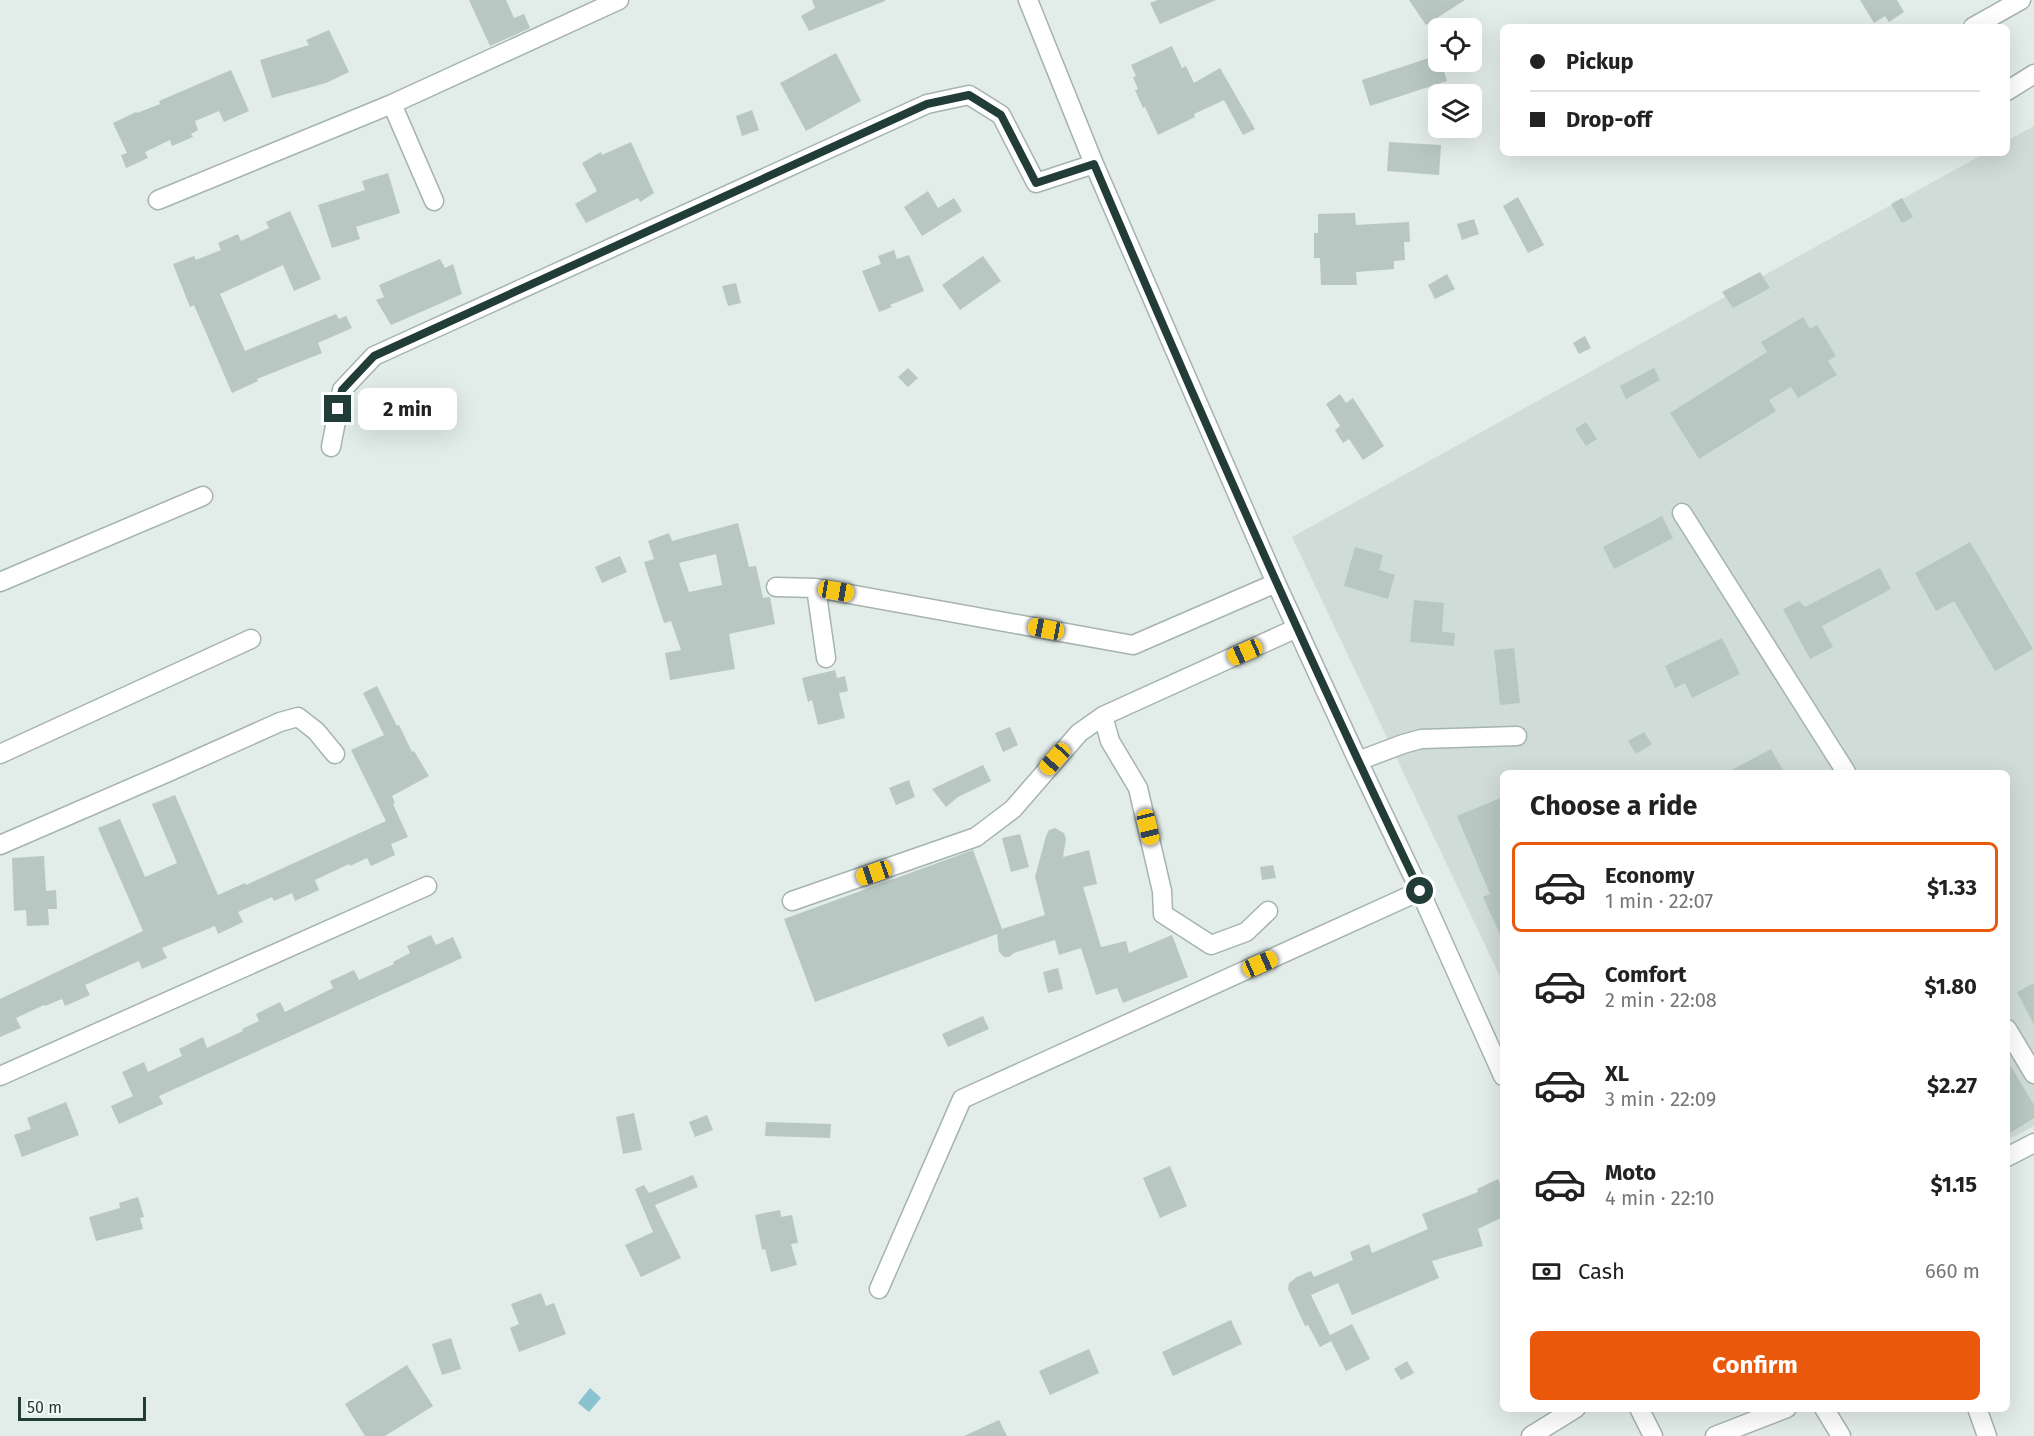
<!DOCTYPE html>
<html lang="en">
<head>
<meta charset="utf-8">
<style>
  :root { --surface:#fff; --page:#f2f2f2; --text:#222; --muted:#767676; --line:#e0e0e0; --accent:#ea580c }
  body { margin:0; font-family:"Fira Sans",sans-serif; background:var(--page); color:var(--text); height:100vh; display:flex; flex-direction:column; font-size:22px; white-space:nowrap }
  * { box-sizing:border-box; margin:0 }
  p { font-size:20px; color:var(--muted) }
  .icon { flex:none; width:33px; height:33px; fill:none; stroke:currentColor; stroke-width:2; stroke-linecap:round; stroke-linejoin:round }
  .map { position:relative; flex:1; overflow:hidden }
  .details { position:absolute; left:1500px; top:770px; width:510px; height:642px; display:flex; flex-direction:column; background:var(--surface); border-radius:9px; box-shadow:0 6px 24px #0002 }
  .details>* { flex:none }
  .hud { position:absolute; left:1500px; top:24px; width:510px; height:132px; border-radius:9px; box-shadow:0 6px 24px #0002; display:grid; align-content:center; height:132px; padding:0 30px; background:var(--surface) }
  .fabs { position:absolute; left:1428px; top:18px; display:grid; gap:12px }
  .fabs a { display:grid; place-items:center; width:54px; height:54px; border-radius:9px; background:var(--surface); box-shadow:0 6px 24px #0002; font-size:30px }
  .scale { position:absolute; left:18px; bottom:15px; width:128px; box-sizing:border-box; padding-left:6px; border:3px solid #223d37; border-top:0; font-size:16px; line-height:21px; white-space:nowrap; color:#223d37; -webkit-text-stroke:4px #f3f9f6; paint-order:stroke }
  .end { position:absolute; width:27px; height:27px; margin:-14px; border:8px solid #223d37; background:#fff; box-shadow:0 0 0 3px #fff }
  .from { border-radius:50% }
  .bubble { position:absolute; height:42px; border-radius:9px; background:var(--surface); box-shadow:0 6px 24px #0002; font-size:20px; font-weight:700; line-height:42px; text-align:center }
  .car { position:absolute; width:18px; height:36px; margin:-18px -9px; border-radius:8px; box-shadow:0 0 4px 2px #0007; background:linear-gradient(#f5c518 24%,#345 0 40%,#f5c518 0 76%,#345 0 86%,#f5c518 0) }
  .hud b { display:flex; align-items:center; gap:21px; height:57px; font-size:22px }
  .hud b+b { border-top:2px solid var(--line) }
  .hud i { width:15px; height:15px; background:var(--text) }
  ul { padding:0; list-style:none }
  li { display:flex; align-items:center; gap:18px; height:90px; margin:0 12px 9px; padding:0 18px; border:3px solid transparent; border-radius:9px }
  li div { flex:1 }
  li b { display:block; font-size:22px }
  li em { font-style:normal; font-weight:700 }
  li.active { border-color:var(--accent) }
  li>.icon { width:54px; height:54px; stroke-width:1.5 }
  h2 { padding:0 30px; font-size:27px; line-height:72px }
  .pay { display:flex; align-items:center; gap:15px; height:66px; padding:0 30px; font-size:22px }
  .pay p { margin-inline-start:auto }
  .action { display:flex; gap:12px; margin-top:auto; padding:12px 30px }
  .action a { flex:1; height:69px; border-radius:9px; background:var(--accent); color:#fff; font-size:24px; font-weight:700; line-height:69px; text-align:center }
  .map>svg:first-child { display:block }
  .built { fill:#d0dcd7 }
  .water { fill:#8bc2d0 }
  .building { fill:#b8c7c1; fill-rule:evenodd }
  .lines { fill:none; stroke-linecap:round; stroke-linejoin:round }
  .minor-casing { stroke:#a5b4af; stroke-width:21 }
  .minor { stroke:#fff; stroke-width:18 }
  .route { stroke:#223d37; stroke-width:8 }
</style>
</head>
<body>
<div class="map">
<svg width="2034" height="1436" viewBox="0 0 2034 1436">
  <rect width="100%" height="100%" fill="#e2ece8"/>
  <!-- built -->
  <path class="built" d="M2034,126v1000l-27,14v-368h-504v211l-211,-446 693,-384h22v-12z"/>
  <!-- water -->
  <path class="water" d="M590,1388l11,10 -12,14 -11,-9z"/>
  <!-- building -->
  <path class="building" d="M469,0h37l8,18 10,-4 6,14 -40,18z
    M812,0h73v1l-76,30 -8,-15 14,-8z
    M1158,0h58l-56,24 -10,-21z
    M1409,0h56l-39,25z
    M1860,0h37l7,12 -15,10 -4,-6 -11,7z
    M329,30l20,42 -23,11 -54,15 -12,-38 49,-15 -3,-5z
    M1172,46l10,22 4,-2 8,17 26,-15 35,61 -12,6 -19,-35 -30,14 1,3 -37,18 -13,-28 -2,1 -8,-18 3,-1 -5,-12 3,-1 -5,-11z
    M836,53l25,48 -55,30 -26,-48z
    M1438,55v7h3l6,19 -77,25 -8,-26z
    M231,70l18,41 -25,11 -5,-11 -24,10 3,9 -7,4 2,3 -21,9 -2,-6 -25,12 3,6 -22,10 -5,-13 6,-2 -14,-30 23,-11 1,1 23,-9 -1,-3z
    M752,110l7,20 -17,6 -6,-20z
    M631,142l23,51 -14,9 -2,-4 -52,25 -11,-19 22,-13 -15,-28 19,-11 1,3z
    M1389,142l52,3 -2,30 -52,-4z
    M388,173l12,40 -44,14 4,12 -28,9 -14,-43 47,-15 -3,-9z
    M928,191l10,17 16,-10 8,13 -40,25 -18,-29z
    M1518,197l26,48 -16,8 -25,-47z
    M1902,198l11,19 -11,6 -11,-19z
    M290,211l31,68 -27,12 -11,-26 -63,29 25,57 91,-37 3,5 7,-3 6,12 -34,15 4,10 -65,26 1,2 -26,12 -38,-88 -4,2 -17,-43 21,-8 2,4 25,-10 -3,-7 20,-9 3,7 28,-13 -3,-6z
    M1355,213l1,12 53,-3 1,20h-6l1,18 -11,1v8l-38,3 1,13h-36l-1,-27h-6v-25h4v-19z
    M1474,219l5,15 -17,6 -5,-16z
    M894,250l3,9 12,-4 15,36 -34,14 2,2 -13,5 -17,-41 19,-7 -3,-8z
    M983,256l18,25 -41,29 -18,-25z
    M440,259l5,9 8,-4 9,30 -71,31 -15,-25 8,-3 -5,-12z
    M1760,272l10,16 -37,20 -11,-16z
    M1447,274l8,15 -20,10 -7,-14z
    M736,283l5,20 -13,3 -6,-20z
    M1803,317l7,12 7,-4 19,31 -8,5 9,14 -39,23 -7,-11 -22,13 7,11 -77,48 -29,-46 97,-61 -6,-10z
    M1585,336l6,12 -12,6 -6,-11z
    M908,368l10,10 -10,9 -10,-10z
    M1654,368l6,12 -34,19 -6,-13z
    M1340,394l6,9 7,-5 31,48 -21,14 -14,-21 -6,4 -8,-13 5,-4 -14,-22z
    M1586,422l11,17 -11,7 -11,-17z
    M1662,516l11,22 -59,31 -11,-22z
    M738,523l11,44 7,-1 7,32 7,-1 5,27 -46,10 6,35 -65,11 -5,-27 16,-3 -10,-29 -7,2 -20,-61 10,-3 -6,-18 21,-8 3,8zM716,554l6,31 -33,7 -10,-29z
    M1970,542l63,107 -38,22 -41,-70 -18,10 -21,-38z
    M1355,547l28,8 -4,15 16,5 -7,24 -44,-13z
    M620,556l7,16 -25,11 -7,-16z
    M1880,568l11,21 -69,37 11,21 -23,12 -27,-50 16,-8 6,6z
    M1414,600l30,3 -2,29 13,1 -1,13 -44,-4z
    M1722,638l18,36 -48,24 -7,-15 -10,5 -10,-22z
    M1514,648l6,55 -20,2 -6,-55z
    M835,670l2,8 8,-2 3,15 -9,2 6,25 -27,7 -6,-25 -4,2 -6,-24z
    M377,686l20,40 2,-1 13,27 2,-1 15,25 -37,20 3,7 -2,1 15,33 -17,7 4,11 -24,11 -4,-8 -17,8 -1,-2 -34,16 4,10 -24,11 -3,-8 -18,8 -2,-4 -34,15 5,10 -25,12 -3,-8 -53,22 5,10 -25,11 -3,-8 -54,24 5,10 -25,11 -3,-7 -17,7 -1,-1 -28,13 5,10 -21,9v-38l143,-68 -45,-103 22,-9 25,58 32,-14 -25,-59 23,-9 43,100 27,-12 1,2 140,-64 -35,-71 33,-15 -21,-42z
    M1010,727l8,18 -15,7 -8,-19z
    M1644,732l8,12 -16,10 -8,-13z
    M1771,749l13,23h-56z
    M983,765l8,16 -33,16 -12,10 -14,-18z
    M909,780l6,17 -19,8 -7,-17z
    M1503,797v25l-4,2 4,10v107l-20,-44 7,-3 -33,-78z
    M1055,828l9,5 2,6 -3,18 26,-7 8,34 -14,3 18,60 25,-6 3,12 43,-18 16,42 -65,26 -6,-15 -21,7 -15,-47 -22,7 -4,-15 -41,13 -5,4h-5l-5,-5 -2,-18 -182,68 -31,-83 189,-69 29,79 43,-14 -10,-38 11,-41 3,-6z
    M1020,834l9,33 -18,5 -9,-34z
    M44,856l2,35 10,-1 1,19h-9l1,16 -22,1 -1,-16 -12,1 -2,-53z
    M1273,865l3,13 -14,2 -2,-13z
    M431,935l5,10 17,-8 9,21 -303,138 4,8 -44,20 -8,-18 22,-10 -11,-24 22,-10 4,10 34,-16 -3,-7 24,-12 4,11 36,-17 -1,-2 17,-8 -3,-7 24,-12 5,10 48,-24 -3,-7 24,-11 5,10 35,-16 -1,-2 17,-9 -3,-7z
    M1058,968l5,21 -15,4 -5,-21z
    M2034,983v42l-17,-33z
    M983,1016l6,13 -41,18 -6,-13z
    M2007,1060l27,45v13l-27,17z
    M66,1102l13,33 -57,22 -8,-22 17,-6 -4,-11z
    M634,1113l8,37 -19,4 -7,-37z
    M707,1115l6,15 -18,7 -6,-15z
    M766,1122l65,2 -1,14 -65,-2z
    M1170,1166l17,40 -27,12 -17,-40z
    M693,1175l5,12 -43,18 26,53 -40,19 -16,-32 28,-13 -18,-43 9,-4 5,8z
    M1498,1179l5,10v28l-25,12 5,17 -51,15 7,17 -87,37 -14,-32 -27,12 19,40 22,-11 18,35 -24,12 -15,-30 -11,6 -12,-22 -3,1 -17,-37 1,-6 8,-6 14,-6 3,6 39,-17 -3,-8 19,-8 3,9 56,-24 -6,-15 56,-22 -1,-3z
    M138,1197l6,20 -4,1 3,11 -47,12 -7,-24 31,-9 -1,-5z
    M780,1210l1,7 11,-2 6,28 -7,1 6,21 -26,7 -6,-23 -3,1 -7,-35z
    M541,1293l5,13 8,-3 12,31 -47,18 -9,-24 9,-4 -8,-20z
    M1231,1320l11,24 -69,32 -11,-24z
    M451,1338l10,31 -19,6 -10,-31z
    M1089,1349l10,24 -49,22 -11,-24z
    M1407,1361l7,12 -13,7 -7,-11z
    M407,1365l26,41 -48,30h-20l-20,-32z
    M999,1420l8,16h-43z"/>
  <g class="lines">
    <!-- minor casing -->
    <g class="minor-casing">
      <path id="minor" d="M1028,0l66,164 182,419 82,178 62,130 83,185
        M1973,27l48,-27
        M2007,91l27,-17
        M158,200l234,-96
        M434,201l-42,-97 227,-104
        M331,447l11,-57 32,-34 553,-252 42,-9 32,20 35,68 58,-19
        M1682,513l164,259
        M0,582l203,-86
        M776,587l40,1 317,57 143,-62
        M816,588l10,70
        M0,754l251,-115
        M1358,761l45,-17 18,-5 96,-3
        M0,845l173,-75 107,-48 18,-5 18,14 19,23
        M792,901l184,-64 37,-28 66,-76 24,-17
        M1268,911l-22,21 -35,13 -48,-31 -1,-23 -24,-103 -28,-47 -7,-25 194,-88
        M2007,1029l27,45
        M0,1076l427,-190
        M2007,1157l27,-14
        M879,1289l83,-190 458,-208
        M1639,1408l14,28
        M1824,1408l17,28
        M1977,1408l10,28
        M1531,1436l45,-28
        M1715,1436l72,-28"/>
    </g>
    <!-- minor -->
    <use href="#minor" class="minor"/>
  </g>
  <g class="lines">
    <!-- route -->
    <path class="route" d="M338,409l4,-19 32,-34 553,-252 42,-9 32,20 35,68 58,-19c104,245 211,488 326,727"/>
  </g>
</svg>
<div class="fabs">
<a><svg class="icon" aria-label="locate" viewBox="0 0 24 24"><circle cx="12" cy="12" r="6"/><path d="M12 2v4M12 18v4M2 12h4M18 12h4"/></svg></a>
<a><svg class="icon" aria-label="layers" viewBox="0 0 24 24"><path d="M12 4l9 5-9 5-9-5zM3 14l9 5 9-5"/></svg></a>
</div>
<div class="scale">50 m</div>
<i class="end from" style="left:1420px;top:891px"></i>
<i class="end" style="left:338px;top:409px"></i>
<div class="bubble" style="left:358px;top:388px;width:99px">2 min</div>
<i class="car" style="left:836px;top:591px;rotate:100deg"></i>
<i class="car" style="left:1046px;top:629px;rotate:281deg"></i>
<i class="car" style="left:1245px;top:652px;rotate:246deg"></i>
<i class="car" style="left:1055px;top:759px;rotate:222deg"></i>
<i class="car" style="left:1148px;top:827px;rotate:166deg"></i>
<i class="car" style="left:874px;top:873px;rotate:251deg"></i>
<i class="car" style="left:1260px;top:964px;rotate:66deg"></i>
<div class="hud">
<b><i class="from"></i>Pickup</b>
<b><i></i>Drop-off</b>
</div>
<section class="details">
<h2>Choose a ride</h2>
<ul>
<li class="active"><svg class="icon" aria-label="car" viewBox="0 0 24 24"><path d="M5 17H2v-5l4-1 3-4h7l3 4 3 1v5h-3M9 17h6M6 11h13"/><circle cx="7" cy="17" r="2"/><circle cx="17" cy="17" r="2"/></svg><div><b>Economy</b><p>1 min · 22:07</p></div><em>$1.33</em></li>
<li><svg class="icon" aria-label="car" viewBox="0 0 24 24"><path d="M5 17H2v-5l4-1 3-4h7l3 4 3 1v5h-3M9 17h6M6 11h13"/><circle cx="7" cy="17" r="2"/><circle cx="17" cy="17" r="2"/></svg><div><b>Comfort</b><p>2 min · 22:08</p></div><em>$1.80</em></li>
<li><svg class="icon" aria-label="car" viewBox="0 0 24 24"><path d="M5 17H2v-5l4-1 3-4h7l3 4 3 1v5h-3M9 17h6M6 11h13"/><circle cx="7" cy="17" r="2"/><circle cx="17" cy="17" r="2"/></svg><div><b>XL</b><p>3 min · 22:09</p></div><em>$2.27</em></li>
<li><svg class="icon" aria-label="car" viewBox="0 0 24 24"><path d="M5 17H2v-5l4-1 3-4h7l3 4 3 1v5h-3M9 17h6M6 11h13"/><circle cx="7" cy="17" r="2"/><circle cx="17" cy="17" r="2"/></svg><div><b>Moto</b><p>4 min · 22:10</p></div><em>$1.15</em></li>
</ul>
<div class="pay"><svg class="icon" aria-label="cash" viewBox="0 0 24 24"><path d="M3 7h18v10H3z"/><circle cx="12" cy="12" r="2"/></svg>Cash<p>660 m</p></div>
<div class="action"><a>Confirm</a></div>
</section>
</div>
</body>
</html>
